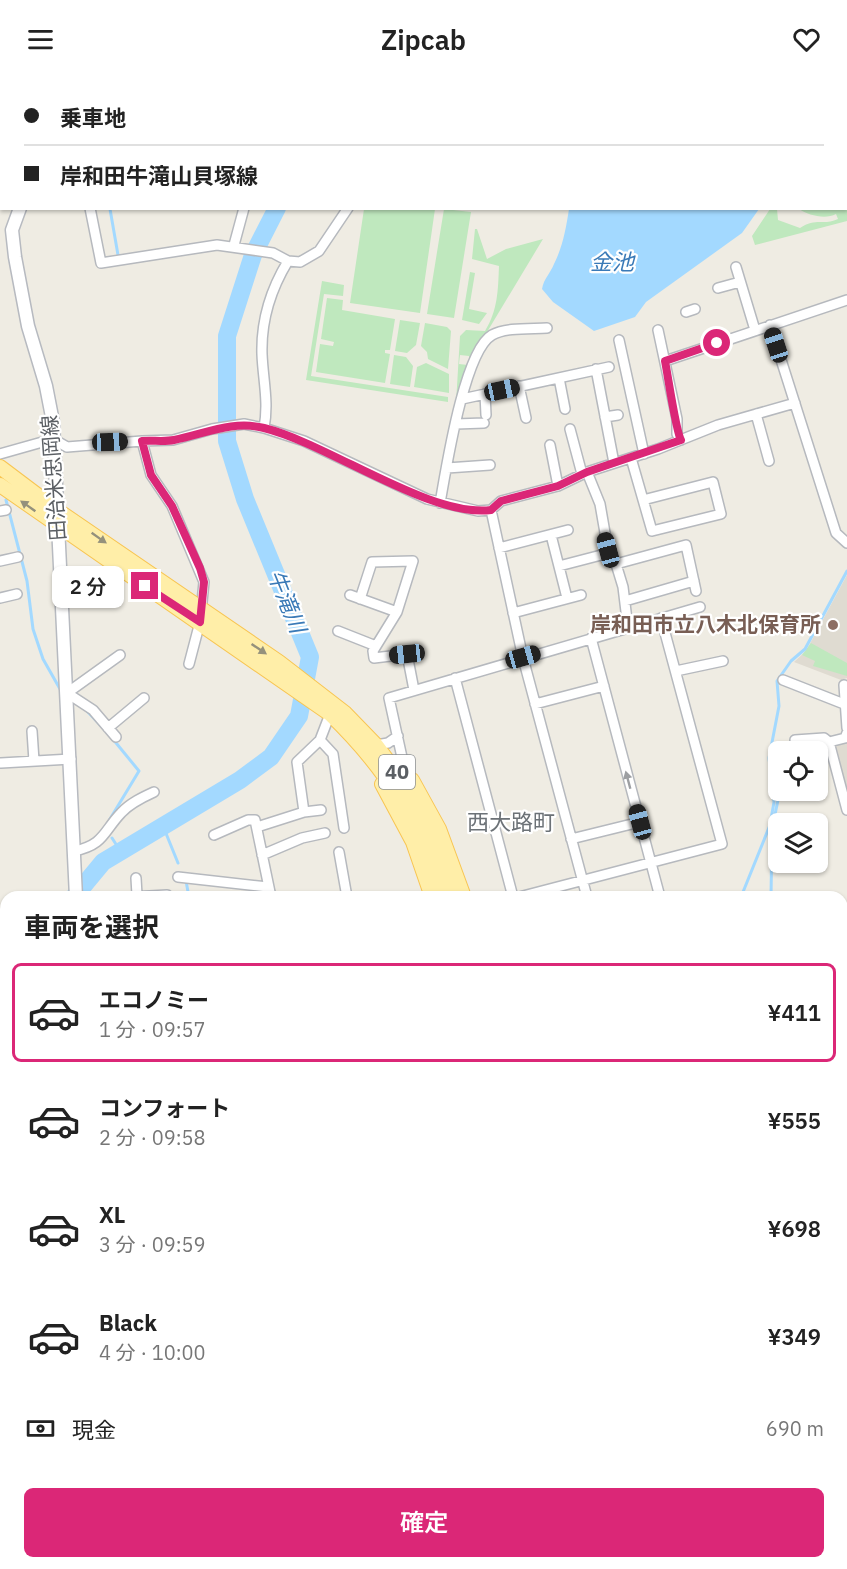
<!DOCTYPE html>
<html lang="ja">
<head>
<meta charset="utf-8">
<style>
  :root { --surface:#fff; --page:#f2f2f2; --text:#222; --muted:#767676; --line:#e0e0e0; --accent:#db2777 }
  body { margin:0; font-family:"IBM Plex Sans","Noto Sans JP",sans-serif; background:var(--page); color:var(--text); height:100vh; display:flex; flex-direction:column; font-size:22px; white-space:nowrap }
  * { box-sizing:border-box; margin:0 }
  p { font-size:20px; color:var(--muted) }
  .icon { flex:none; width:33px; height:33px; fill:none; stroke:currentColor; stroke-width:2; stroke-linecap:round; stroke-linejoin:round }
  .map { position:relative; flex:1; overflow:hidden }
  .panel { position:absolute; left:0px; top:813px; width:848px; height:678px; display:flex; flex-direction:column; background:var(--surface); border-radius:18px 18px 0 0; box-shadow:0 2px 4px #0004 }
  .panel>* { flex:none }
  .banner { position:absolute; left:0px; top:0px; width:848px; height:132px; box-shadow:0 2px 4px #0004; display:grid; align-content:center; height:132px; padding:0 24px; background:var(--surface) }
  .buttons { position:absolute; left:768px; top:663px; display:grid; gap:12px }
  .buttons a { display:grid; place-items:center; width:60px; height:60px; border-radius:9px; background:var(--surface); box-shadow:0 2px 4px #0004; font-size:30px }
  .end { position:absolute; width:27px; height:27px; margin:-14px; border:8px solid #db2777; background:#fff; box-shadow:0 0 0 3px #fff }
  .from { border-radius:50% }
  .bubble { position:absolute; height:42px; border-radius:9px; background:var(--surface); box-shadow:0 2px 4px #0004; font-size:20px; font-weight:600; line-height:42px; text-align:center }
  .car { position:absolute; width:18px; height:36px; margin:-18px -9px; border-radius:8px; box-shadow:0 0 4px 2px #0007; background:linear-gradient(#222 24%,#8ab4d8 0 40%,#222 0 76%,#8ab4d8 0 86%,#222 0) }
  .banner b { display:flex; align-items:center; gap:21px; height:57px; font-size:22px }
  .banner b+b { border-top:2px solid var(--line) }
  .banner i { width:15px; height:15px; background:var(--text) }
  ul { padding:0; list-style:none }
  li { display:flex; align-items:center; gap:18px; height:99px; margin:0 12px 9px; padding:0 12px; border:3px solid transparent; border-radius:9px }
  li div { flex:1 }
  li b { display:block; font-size:22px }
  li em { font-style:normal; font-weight:600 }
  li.selected { border-color:var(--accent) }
  li>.icon { width:54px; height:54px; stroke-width:1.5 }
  h2 { padding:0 24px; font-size:27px; line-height:72px }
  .pay { display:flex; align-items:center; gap:15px; height:66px; padding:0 24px; font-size:22px }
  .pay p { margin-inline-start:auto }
  .action { display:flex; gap:12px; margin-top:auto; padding:12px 24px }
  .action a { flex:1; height:69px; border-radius:9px; background:var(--accent); color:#fff; font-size:24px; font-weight:600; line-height:69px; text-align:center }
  header { display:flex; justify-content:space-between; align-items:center; height:78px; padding:0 24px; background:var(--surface); font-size:27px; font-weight:600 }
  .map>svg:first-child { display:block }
  .education { fill:#dfdbd1 }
  .green { fill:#bfe8be }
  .water { fill:#a3d9ff }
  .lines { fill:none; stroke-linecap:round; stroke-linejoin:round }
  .stream { stroke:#a3d9ff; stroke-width:3 }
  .river { stroke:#a3d9ff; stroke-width:18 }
  .minor-casing { stroke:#b6b9be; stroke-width:12 }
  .secondary-casing { stroke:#b7bac0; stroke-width:15 }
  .primary-casing { stroke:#f8c552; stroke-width:16 }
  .minor { stroke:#fff; stroke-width:9 }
  .secondary { stroke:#fff; stroke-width:12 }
  .primary { stroke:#ffeea8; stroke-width:14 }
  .rail { stroke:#b4b5b5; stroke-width:3; stroke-dasharray:1.5 8; stroke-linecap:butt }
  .oneway { fill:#94917c }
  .oneway2 { fill:#9d9fa2 }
  .route { stroke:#db2777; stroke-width:8 }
  .education-dot { fill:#8d6e63; stroke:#fff; stroke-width:2 }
  .labels { text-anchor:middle; stroke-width:4.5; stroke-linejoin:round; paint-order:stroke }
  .shield { fill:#fff; stroke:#8c8f92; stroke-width:1.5 }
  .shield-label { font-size:20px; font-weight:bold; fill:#5b5f64 }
  .street-label { font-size:21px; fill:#5b5f64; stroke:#fff }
  .education-label { font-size:21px; font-weight:bold; fill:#785e54; stroke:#fff; text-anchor:end }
  .water-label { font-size:22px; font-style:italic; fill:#3a7ab7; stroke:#fff }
  .neighbourhood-label { font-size:22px; fill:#6c7277; stroke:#fff }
</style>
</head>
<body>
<header><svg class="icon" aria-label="menu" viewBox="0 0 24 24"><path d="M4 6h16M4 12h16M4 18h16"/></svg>Zipcab<svg class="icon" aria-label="heart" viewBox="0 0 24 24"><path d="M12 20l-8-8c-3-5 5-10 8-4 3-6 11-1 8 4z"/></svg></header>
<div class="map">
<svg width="847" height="1491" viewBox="0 0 847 1491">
  <rect width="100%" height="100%" fill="#efece3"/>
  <!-- education -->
  <path class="education" d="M847,497v103l-6,2 -47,-18 12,-11z
    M847,662v58l-14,-52 1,-2z"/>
  <!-- green -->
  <path class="green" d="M847,123v20l-92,24 -3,-9 18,-27h7l1,11 22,8c16,-11 24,-2 38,-9l-2,-5c-11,6 -28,1 -37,-5l47,-1z
    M364,131h71l-15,104 -70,-10z
    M444,131l27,3 -17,106 -27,-4z
    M475,151h2l10,30 19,-10 37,-10 -74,123v-6l-9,-1 -1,9 9,1 -12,38 4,-67 6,-6 19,1c13,-21 13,-41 14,-65l-27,-7z
    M470,194l5,1 -6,36 18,4 -8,11 -17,-4z
    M322,203l22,4 -1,11 -19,-2 -13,82 137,21v5l-142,-22z
    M327,220l16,2 -1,10 53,9 -5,31h-5v3l5,1 -5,29 -69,-11 4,-28 13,2 1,-4 -13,-3z
    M400,242l20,3 -4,22 -9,8 -12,-2z
    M425,245l22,4 4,4 -3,38 -20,-10 -1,-7 -6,-6z
    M394,277l12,2 7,9 -3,21 -20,-3z
    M426,285l23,11v19l-35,-6 3,-20z
    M811,565l36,20v13l-34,-10 2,-5 -13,-6z"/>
  <!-- water -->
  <path class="water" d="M569,131v-1l190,1 -17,24 -96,69 -11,15 -41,14 -41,-29 -11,-13c2,-11 8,-15 12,-25 9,-18 12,-36 15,-55z
    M6,1479v6h105l1,6h-112z"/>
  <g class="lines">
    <!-- stream -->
    <path class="stream" d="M110,131l8,46
      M6,422l21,81 6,48 10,30 17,30
      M86,632l20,21
      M110,741l29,-48 -27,-33
      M163,748l15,37
      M112,760l9,14
      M186,803l3,16
      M741,819l29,-72 4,-23 -5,-44 10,-52 -2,-25 14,-20 14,-12 42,-78
      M771,819l1,-68 6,-29 -4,-1
      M656,1485l2,6
      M767,1485l3,6"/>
    <!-- river -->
    <path class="river" d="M349,2l1,-2
      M74,819l29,-35 137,-82 31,-23 28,-41 11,-59 -65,-158 -18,-58v-105l26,-81 24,-47
      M0,1051l6,-8"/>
    <!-- minor casing -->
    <g class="minor-casing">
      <path id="minor" d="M297,2l1,-2
        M449,2l3,-2
        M0,47h2
        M90,130l11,55 116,-18 56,8 15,8 12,1 19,-11 29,-43
        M234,167l10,-37
        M736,189l19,63
        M718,210l22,-6
        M686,234l9,-3
        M770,247l66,208 11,10
        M658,252l19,89v15l4,6
        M619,262l25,114
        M665,283l182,-61
        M596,291l18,94
        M559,300l6,31
        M519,308l7,32
        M485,316l1,21
        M462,321l147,-32
        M756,336l13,47
        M605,339l13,-2
        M456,346l28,-1
        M264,350c5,-26 -1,-48 -2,-74 -1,-33 9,-65 26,-93
        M570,351l12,45
        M142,363l31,-1 39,-11 32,-5 20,4 40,13 123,58 51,12 13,-1 10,-9 57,-15 29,-14 71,-23 60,-24 77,-22
        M550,367l8,41
        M0,376l53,-15 14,8 75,-6 9,34 21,31 32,76 -4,40 -11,42
        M631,380l21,73 69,-17 -8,-32 -70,18
        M447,390l43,-3
        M587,394l13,32 8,46 8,14 7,23 5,41
        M440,425c6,-33 24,-152 52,-168 14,-8 39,-6 55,-7
        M491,432l32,148 64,239
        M0,433l6,-1
        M551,457l16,63
        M499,470l69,-18
        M0,483l18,-4
        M616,486l70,-19 10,46
        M559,488l50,-13
        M350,517l47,17
        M0,520l17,-4
        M360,521l12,-37 41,-1 -16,51 -24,39 1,7 33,-4 7,36
        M625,523l69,-20
        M513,535l68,-18
        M338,553l38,15
        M591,560l69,259
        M676,593l47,-10
        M455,600l58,219
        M783,602l61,24
        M844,607l3,43
        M535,626l69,-18
        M108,650l36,-30
        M32,653l2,30
        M116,659l-23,-27 -26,-17 53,-38
        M320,662l13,14 11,74
        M795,662l29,-2 5,4 18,68
        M829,664l16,-4 2,-5
        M376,667l12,-2 10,-7
        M1,685l70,-4
        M405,693l-16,-73 311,-91
        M304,734l-7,-50 23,-22 10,-26
        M257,749l47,-15 17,-2
        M214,757l34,-15h7l16,77
        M571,761l69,-17
        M74,773c30,-6 29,-19 47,-38 9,-10 22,-16 33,-21
        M339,774l8,45
        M262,777l40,-17 23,-5
        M178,799l90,10
        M136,800l1,17
        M132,819l35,-2 1,2
        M519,819l203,-53 -61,-226
        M842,982l5,-2
        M842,1010l5,-1
        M842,1121l5,16
        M842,1152l5,-1
        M842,1302l5,-1
        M842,1334h5
        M130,1485l1,6
        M254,1485l2,6
        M330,1485l2,6
        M363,1485l1,6
        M417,1485l1,6
        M465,1485l1,1
        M774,1485l2,6
        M282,1491l4,-6
        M738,1491l4,-6"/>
    </g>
    <!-- secondary casing -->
    <g class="secondary-casing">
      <path id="secondary" d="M61,0v2
        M20,130l-8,22 3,27 13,69 18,60 7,36 23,475
        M0,1471l6,-13"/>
    </g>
    <!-- primary casing -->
    <g class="primary-casing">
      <path id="primary" d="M0,389l57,43 222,152 66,51 31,32 23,31 28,48 25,73
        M0,407l330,229c57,55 89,107 111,183
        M412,702l27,49 25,68
        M382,706l31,58 19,55
        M842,836l5,-1
        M0,990l6,-1
        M630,1485l2,6
        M643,1485l2,6"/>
    </g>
    <!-- minor -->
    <use href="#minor" class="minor"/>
    <!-- secondary -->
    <use href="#secondary" class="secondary"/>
    <!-- primary -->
    <use href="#primary" class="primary"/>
    <!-- rail -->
    <path class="rail" d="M842,965l5,-1
      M0,1263l6,-3"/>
  </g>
  <!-- one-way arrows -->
  <defs><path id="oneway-solid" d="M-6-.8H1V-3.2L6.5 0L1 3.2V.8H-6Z" transform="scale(1.5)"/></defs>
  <g class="oneway">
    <use href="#oneway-solid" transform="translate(28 428) rotate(-145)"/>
    <use href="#oneway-solid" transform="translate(99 460) rotate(35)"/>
    <use href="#oneway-solid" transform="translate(259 571) rotate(34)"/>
  </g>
  <use class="oneway2" href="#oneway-solid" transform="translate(628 702) rotate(-105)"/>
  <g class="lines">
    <!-- route -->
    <path class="route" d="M145,508l55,36 4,-40 -4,-14 -28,-62 -21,-31 -9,-34c10,-1 22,1 32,-1 31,-6 58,-20 90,-12 65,16 166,90 227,82l10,-9 57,-15 29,-14 94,-32c-5,-8 -13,-64 -16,-79l52,-18"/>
  </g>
  <!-- markers -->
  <circle class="education-dot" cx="833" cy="547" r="6"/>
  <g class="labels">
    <!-- shield labels -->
    <rect class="shield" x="379" y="677" width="36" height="34" rx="4.5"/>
    <g class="shield-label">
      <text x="397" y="701">40</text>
    </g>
    <!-- street labels -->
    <g class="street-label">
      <text transform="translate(54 400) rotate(-94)" y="7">田治米忠岡線</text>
    </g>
    <!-- education labels -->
    <g class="education-label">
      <text x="821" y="554">岸和田市立八木北保育所</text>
    </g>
    <!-- water labels -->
    <g class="water-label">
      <text x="612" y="192">金池</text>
      <text transform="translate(287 523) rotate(68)" y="8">牛滝川</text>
    </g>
    <!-- neighbourhood labels -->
    <g class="neighbourhood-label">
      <text x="511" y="752">西大路町</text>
    </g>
  </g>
</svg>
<div class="buttons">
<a><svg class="icon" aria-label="locate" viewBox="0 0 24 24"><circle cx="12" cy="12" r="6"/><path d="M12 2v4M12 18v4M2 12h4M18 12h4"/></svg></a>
<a><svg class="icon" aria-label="layers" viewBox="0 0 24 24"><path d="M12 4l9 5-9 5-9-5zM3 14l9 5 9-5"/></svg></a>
</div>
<i class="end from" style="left:717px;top:265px"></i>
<i class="end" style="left:145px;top:508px"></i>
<div class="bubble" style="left:52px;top:488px;width:72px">2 分</div>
<i class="car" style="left:776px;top:267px;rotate:342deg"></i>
<i class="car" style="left:502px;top:312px;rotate:78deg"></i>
<i class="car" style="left:110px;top:364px;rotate:88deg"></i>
<i class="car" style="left:608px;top:472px;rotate:345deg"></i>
<i class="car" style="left:407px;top:576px;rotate:264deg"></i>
<i class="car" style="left:523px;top:579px;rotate:74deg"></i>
<i class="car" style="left:640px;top:744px;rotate:345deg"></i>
<div class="banner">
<b><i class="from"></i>乗車地</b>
<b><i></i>岸和田牛滝山貝塚線</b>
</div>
<section class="panel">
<h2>車両を選択</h2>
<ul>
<li class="selected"><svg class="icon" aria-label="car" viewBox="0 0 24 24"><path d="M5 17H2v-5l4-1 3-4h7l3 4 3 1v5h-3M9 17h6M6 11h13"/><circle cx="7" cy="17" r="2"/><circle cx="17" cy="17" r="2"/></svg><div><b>エコノミー</b><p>1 分 · 09:57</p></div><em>¥411</em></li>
<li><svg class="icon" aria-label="car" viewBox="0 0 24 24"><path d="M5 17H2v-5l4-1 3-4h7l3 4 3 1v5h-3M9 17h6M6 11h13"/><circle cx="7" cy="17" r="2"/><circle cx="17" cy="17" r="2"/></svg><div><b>コンフォート</b><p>2 分 · 09:58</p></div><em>¥555</em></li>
<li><svg class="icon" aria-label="car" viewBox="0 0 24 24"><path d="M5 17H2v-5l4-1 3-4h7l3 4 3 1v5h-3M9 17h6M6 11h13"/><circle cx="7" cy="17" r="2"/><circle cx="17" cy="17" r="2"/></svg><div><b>XL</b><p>3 分 · 09:59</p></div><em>¥698</em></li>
<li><svg class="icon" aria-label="car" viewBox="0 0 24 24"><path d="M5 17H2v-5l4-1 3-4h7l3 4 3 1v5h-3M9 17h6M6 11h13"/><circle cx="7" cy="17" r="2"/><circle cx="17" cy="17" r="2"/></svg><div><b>Black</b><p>4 分 · 10:00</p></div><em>¥349</em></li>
</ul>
<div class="pay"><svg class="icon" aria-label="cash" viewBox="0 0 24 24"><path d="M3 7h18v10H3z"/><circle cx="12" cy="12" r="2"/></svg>現金<p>690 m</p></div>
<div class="action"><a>確定</a></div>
</section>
</div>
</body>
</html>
